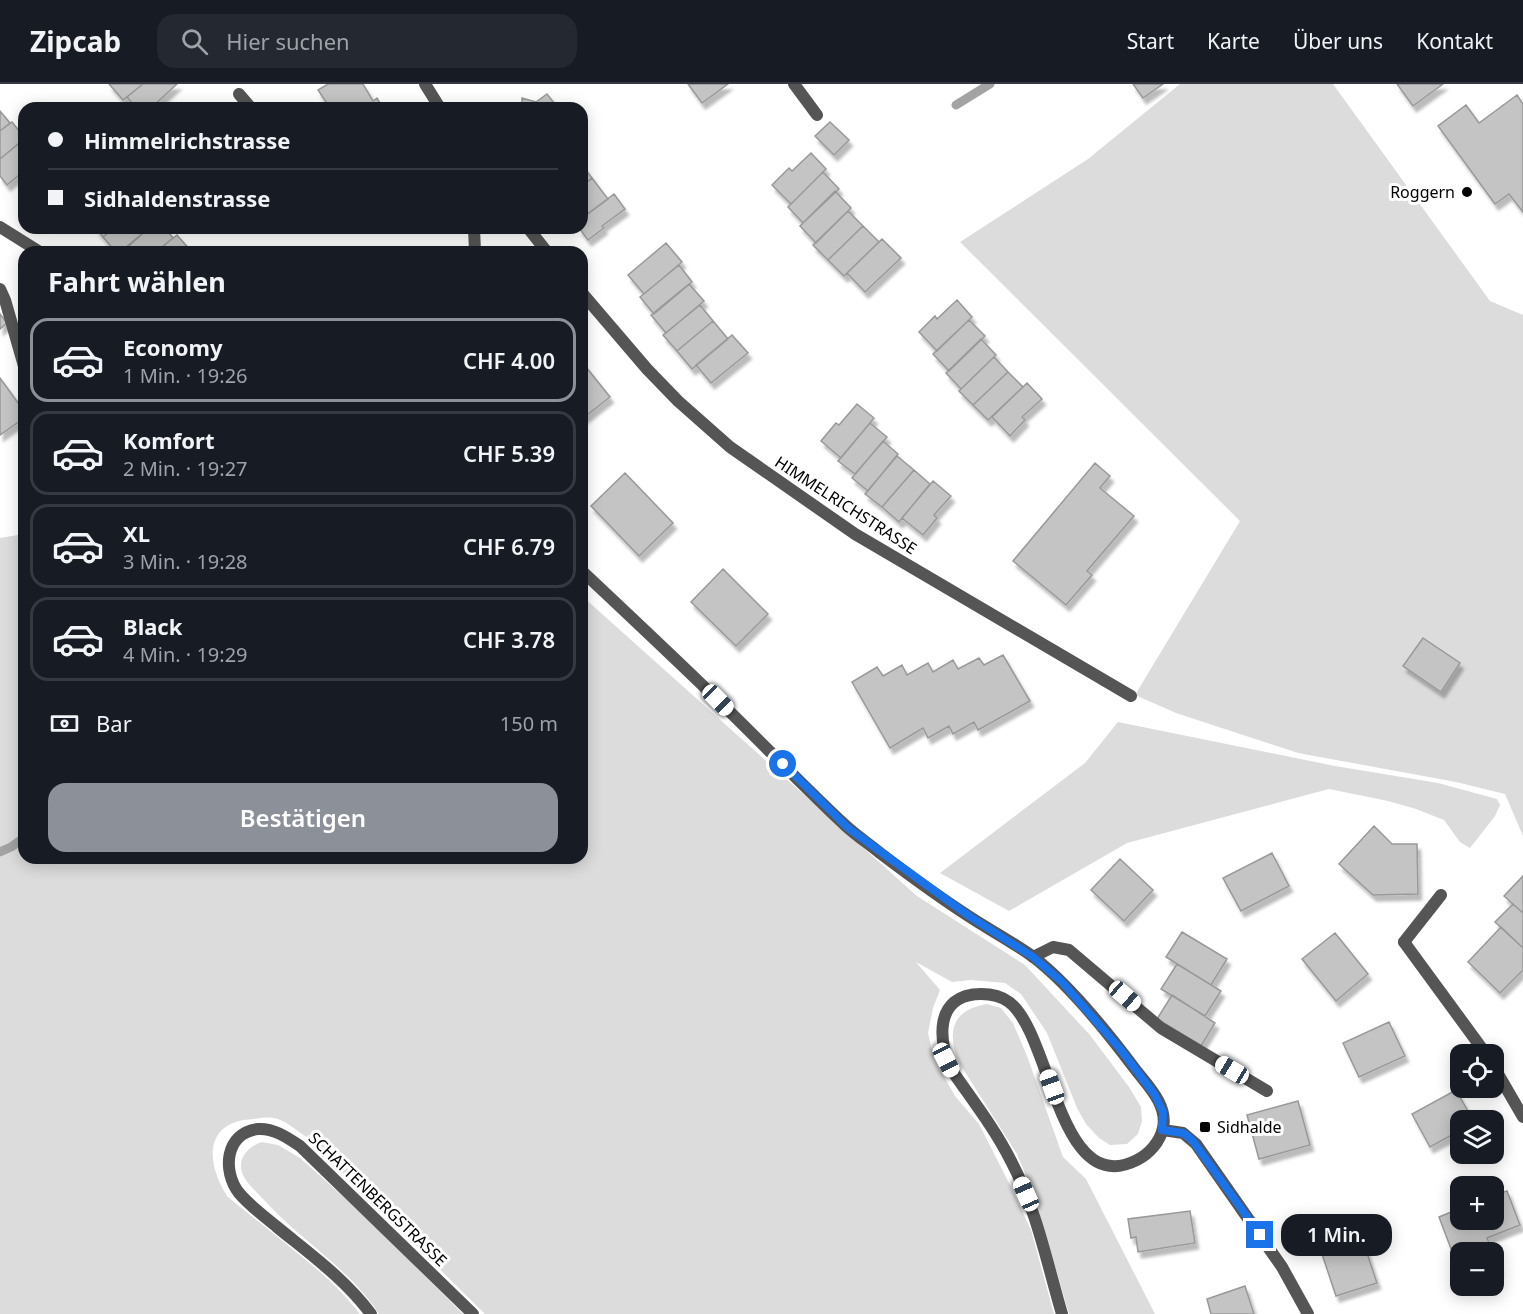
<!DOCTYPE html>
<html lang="de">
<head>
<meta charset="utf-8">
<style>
  :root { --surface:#171b24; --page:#242831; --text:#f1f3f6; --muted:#9ea1a6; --line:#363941; --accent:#8c9099 }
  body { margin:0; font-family:"Noto Sans",sans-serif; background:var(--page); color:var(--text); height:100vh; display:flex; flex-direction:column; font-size:22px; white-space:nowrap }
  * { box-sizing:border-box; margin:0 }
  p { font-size:20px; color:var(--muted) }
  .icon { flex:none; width:33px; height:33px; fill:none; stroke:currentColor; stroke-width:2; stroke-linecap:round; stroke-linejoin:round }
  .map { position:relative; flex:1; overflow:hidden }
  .sheet { position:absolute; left:18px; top:162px; width:570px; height:618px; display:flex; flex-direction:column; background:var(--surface); border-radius:18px; box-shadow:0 3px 15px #0003 }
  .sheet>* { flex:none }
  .top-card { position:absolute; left:18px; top:18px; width:570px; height:132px; border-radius:18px; box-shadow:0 3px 15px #0003; display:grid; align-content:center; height:132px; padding:0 30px; background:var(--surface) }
  .fabs { position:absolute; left:1450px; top:960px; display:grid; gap:12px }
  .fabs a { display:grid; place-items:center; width:54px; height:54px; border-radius:12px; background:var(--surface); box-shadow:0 3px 15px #0003; font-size:30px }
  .end { position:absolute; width:27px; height:27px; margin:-14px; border:8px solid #1a73e8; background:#fff; box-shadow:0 0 0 3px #fff }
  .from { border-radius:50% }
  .bubble { position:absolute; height:42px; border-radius:18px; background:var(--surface); box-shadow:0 3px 15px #0003; font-size:20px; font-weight:600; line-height:42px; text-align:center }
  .car { position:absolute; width:18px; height:36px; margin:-18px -9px; border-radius:8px; box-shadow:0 0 4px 2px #0007; background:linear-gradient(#fff 24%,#345 0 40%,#fff 0 76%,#345 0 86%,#fff 0) }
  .top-card b { display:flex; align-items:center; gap:21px; height:57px; font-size:22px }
  .top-card b+b { border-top:2px solid var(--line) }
  .top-card i { width:15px; height:15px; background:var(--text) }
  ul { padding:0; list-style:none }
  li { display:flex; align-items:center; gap:18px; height:84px; margin:0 12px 9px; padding:0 18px; border:3px solid var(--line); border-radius:18px }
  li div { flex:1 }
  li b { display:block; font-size:22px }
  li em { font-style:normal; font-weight:600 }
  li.selected { border-color:var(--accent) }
  li>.icon { width:54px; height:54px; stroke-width:1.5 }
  h2 { padding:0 30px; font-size:27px; line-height:72px }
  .pay { display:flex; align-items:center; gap:15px; height:66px; padding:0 30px; font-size:22px }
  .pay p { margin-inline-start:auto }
  .action { display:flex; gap:12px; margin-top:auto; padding:12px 30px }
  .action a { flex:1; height:69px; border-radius:18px; background:var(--accent); color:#fff; font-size:24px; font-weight:600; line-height:69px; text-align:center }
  header { display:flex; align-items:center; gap:36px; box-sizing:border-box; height:84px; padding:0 30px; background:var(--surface); border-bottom:2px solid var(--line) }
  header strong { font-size:28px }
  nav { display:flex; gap:33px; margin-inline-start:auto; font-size:21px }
  .search { width:420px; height:54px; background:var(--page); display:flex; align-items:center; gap:15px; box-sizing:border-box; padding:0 21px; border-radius:18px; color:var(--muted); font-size:22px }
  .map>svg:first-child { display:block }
  .green { fill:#dcdcdc }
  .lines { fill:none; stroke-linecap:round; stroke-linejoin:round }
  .stream { stroke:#a3a3a3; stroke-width:9 }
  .building { fill:#c4c4c4; stroke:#999; stroke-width:1.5; filter:url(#shadow) }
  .service { stroke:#555; stroke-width:12 }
  .minor { stroke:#555; stroke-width:12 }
  .route { stroke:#1a73e8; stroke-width:8 }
  .poi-dot { fill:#000; stroke:#fff; stroke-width:2 }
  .labels { text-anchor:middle; stroke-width:6; stroke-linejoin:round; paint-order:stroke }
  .poi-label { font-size:16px; fill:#000; stroke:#fff; text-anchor:end }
  .street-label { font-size:16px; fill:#000; stroke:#fff }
</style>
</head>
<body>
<header>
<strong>Zipcab</strong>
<div class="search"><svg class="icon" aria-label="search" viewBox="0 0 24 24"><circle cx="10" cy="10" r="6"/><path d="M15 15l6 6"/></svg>Hier suchen</div>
<nav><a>Start</a><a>Karte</a><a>Über uns</a><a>Kontakt</a></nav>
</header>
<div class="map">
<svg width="1523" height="1230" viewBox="0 0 1523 1230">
  <defs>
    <filter id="shadow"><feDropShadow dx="3.5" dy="6" stdDeviation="1.5" flood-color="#0004"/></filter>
  </defs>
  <rect width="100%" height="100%" fill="#fff"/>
  <!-- green -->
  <path class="green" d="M1180,0h153l157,217 33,14v521l-18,-42 -49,-12 -158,-29 -122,-40 -41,-18 105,-174 -280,-279 128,-83z
    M24,450v324h558v-262l335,300 108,69 65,70 39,52 12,20 1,14 -4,13 -11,10 -17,1 -11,-7 -13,-14 -9,-16 -30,-75 -26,-39 -16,-11 -34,-3 -19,2 -36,-20 24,28 -7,18 -5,25 6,26 21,37 24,28 33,65 19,41 23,84h-569l-180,-178c-9,-6 -21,-17 -32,-18 -6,-1 -13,0 -19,1 -51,2 -48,44 -27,77 43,37 99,74 133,118h-360v-776z
    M1118,638l217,44 103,17 59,16 3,6 -5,11 -25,32 -10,-6 -16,-22 -28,-11 -28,-8 -59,-12 -202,54 -118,68 -69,-38 145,-110z
    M987,920l14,4 12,15 14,33 36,101 23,22 69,135h-86l-33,-113 -19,-47 -59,-93c-11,-30 -6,-51 29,-57z
    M262,1058l16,3 22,13 64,57 99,99h-84c-30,-46 -78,-73 -114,-113 -6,-7 -17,-16 -21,-24 -9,-17 3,-30 18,-35z"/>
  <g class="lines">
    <!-- stream -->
    <path class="stream" d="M956,21l34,-21
      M0,768l11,-5 13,-9"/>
  </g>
  <!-- building -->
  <path class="building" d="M109,0h34l-20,16z
    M143,0h34l-26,24h-15l-9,-11z
    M328,0h35l10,17 4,-3 6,10h-53l-12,-18z
    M688,0h40l-26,19z
    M1133,0h30l-20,14z
    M1397,0h46l-30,22z
    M547,10l11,14h-36v-10l14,4z
    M1517,11l6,9v108l-14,-18 -14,10 -57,-78 28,-21 13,18z
    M0,27l10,12 -10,8z
    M12,38l12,15v2l-24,20v-28z
    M830,38l19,18 -15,15 -19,-19z
    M22,57l2,2v28l-17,14 -7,-9v-17z
    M811,69l15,16 -35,35 -19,-19 17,-17 3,3z
    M582,81l10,13 -10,8z
    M823,88l16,17 -36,34 -15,-16z
    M592,94l16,21 -26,19v-32z
    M835,107l16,17 -35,35 -16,-17z
    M614,110l11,15 -23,17 2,2 -16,12 -9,-12h3v-10z
    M848,127l15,15 -35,34 -15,-15z
    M863,142l16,16 -35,34 -16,-16z
    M96,144h18l-11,9z
    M114,144h35l-29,24h-4l-13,-15z
    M149,144h16l8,10 -17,14h-34z
    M177,151l14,16 -35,1 17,-14z
    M882,155l19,19 -36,34 -18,-19z
    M666,159l16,19 -38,32 -16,-19z
    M679,181l13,17 -38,32 -14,-17z
    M689,200l15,17 -38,32 -15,-18z
    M957,216l15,17 -35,34 -18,-19 16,-16 2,3z
    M700,221l13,16 -36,30 -14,-16z
    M0,230l7,9 -7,6z
    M969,236l16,16 -36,35 -16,-17z
    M713,237l15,18 -36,30 -15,-18z
    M732,251l16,18 -37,30 -15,-18z
    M981,255l15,16 -35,34 -15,-16z
    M994,273l14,15 -35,33 -14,-14z
    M582,278l28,35 -28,22z
    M1008,288l15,15 -35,33 -15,-15z
    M0,294l24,33v7l-24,17z
    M1027,299l15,16 -20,18 3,3 -15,16 -18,-19z
    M857,320l17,14 -33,40 -20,-17 15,-18 3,2z
    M870,339l17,14 -32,37 -17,-13z
    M883,357l15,13 -30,37 -16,-13z
    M897,372l17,14 -32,37 -17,-13z
    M1095,379l15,13 -10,12 34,28 -47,55 5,4 -26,30 -53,-44z
    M914,386l16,14 -31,38 -17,-15z
    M625,389l48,50 -34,33 -48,-50z
    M933,397l18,15 -17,19 3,3 -14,17 -21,-17z
    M723,485l45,45 -32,32 -45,-44z
    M1423,554l37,25 -19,29 -38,-26z
    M1003,571l27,46 -52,29 -4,-8 -21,12 -4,-8 -21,12 -5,-10 -33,20 -38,-66 25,-15 6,9 19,-11 5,10 21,-12 5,9 20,-12 5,9 21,-11 5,7z
    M1374,742l18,18h25l1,50 -45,1 -34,-31z
    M1272,769l17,33 -48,25 -18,-33z
    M1120,775l33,31 -29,31 -33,-31z
    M1523,792v37l-19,-17z
    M1513,820l10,9v35l-28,-26z
    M1501,843l22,21v22l-23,23 -32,-31z
    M1182,848l45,27 -16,26 -45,-28z
    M1335,849l33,41 -32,27 -34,-42z
    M1177,880l44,27 -16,25 -44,-27z
    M1172,911l43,28 -14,23 -44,-27z
    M1389,938l16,34 -46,21 -16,-34z
    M1456,1006l17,30h-12v10l-31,17 -18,-33z
    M1298,1017l12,44 -51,14 -12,-44z
    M1507,1107l13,34 -33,13 6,14h-32v23l-22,-58 22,-9v12h33v-25z
    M1190,1127l5,32 -57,9 -2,-15 -5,1 -3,-19z
    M1356,1136l21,63 -41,13 -21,-63z
    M1494,1172l5,13 -5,2z
    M1245,1202l9,28h-43l-4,-15z"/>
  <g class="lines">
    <!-- service -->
    <path class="service" d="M794,0l23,31
      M1404,858l37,-47
      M1033,873l20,-10 16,3 92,78 106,63"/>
    <!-- minor -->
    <path class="minor" d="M425,0l15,24
      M239,10l12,14
      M0,143l40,25
      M474,144l1,24
      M528,144l19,24
      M0,205l5,11 19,66
      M582,209l65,76 31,32 52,46 125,87 276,162
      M582,487c49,46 98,92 146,139 40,39 78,79 118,116 11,10 23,18 34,27 29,22 59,44 90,64 20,13 42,25 62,39 36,27 76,77 103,113 13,17 33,36 28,59 -3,14 -14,26 -26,32 -79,40 -85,-126 -128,-158 -8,-6 -18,-8 -28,-8 -47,0 -44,48 -28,78 20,29 42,57 58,89 25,47 36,102 51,153
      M1404,858l82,112
      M1494,983l29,50
      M1163,1046l20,3 13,11 86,123 26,47
      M371,1230c-26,-35 -61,-60 -94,-87 -13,-11 -27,-21 -38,-34 -17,-22 -14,-60 19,-64 16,-1 30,9 42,17l173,168"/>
  </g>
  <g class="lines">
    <!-- route -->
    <path class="route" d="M783,680l65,64 121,88 64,41 29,25 58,67 34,45 9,18 -1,18 21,3 9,7 68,95"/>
  </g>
  <!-- markers -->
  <g class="poi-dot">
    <circle cx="1467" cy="108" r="6"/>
    <rect x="1199" y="1037" width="12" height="12" rx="3"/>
  </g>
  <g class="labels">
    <!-- poi labels -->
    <g class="poi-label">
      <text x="1455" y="114">Roggern</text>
      <text x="1217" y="1049" text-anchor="start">Sidhalde</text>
    </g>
    <!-- street labels -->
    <g class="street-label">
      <text transform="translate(846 421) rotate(33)" y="6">HIMMELRICHSTRASSE</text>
      <text transform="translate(378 1115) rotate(44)" y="6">SCHATTENBERGSTRASSE</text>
    </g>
  </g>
</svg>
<div class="fabs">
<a><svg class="icon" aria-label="locate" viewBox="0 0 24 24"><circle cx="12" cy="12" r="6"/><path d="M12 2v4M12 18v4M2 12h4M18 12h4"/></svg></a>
<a><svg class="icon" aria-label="layers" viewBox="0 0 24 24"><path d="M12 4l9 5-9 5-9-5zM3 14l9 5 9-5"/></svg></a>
<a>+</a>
<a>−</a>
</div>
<i class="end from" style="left:783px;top:680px"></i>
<i class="end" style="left:1260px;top:1151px"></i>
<div class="bubble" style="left:1281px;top:1130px;width:111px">1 Min.</div>
<i class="car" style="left:718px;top:616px;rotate:135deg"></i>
<i class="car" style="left:1125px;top:912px;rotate:131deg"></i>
<i class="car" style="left:946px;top:976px;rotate:153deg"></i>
<i class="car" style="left:1232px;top:986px;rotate:301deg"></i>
<i class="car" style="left:1052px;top:1003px;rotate:340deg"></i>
<i class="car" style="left:1026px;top:1110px;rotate:336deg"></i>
<div class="top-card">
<b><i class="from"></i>Himmelrichstrasse</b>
<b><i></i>Sidhaldenstrasse</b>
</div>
<section class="sheet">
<h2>Fahrt wählen</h2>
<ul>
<li class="selected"><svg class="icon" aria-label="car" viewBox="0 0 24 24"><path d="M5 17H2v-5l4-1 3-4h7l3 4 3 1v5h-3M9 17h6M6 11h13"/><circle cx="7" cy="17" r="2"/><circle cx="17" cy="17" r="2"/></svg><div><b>Economy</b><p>1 Min. · 19:26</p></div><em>CHF 4.00</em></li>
<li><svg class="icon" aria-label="car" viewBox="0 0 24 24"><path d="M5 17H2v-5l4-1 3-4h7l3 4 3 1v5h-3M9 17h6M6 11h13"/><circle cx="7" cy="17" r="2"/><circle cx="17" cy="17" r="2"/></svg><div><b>Komfort</b><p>2 Min. · 19:27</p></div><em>CHF 5.39</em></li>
<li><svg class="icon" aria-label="car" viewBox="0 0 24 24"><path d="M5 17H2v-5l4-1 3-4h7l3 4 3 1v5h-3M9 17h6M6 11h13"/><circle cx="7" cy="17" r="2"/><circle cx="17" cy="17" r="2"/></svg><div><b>XL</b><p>3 Min. · 19:28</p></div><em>CHF 6.79</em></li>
<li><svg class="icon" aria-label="car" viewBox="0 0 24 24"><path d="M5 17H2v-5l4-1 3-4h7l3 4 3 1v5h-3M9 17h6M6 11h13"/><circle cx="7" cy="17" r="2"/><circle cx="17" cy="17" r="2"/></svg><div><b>Black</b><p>4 Min. · 19:29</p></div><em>CHF 3.78</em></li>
</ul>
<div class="pay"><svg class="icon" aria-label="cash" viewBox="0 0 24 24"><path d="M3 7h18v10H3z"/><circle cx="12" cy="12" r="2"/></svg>Bar<p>150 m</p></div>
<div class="action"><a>Bestätigen</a></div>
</section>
</div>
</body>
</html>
